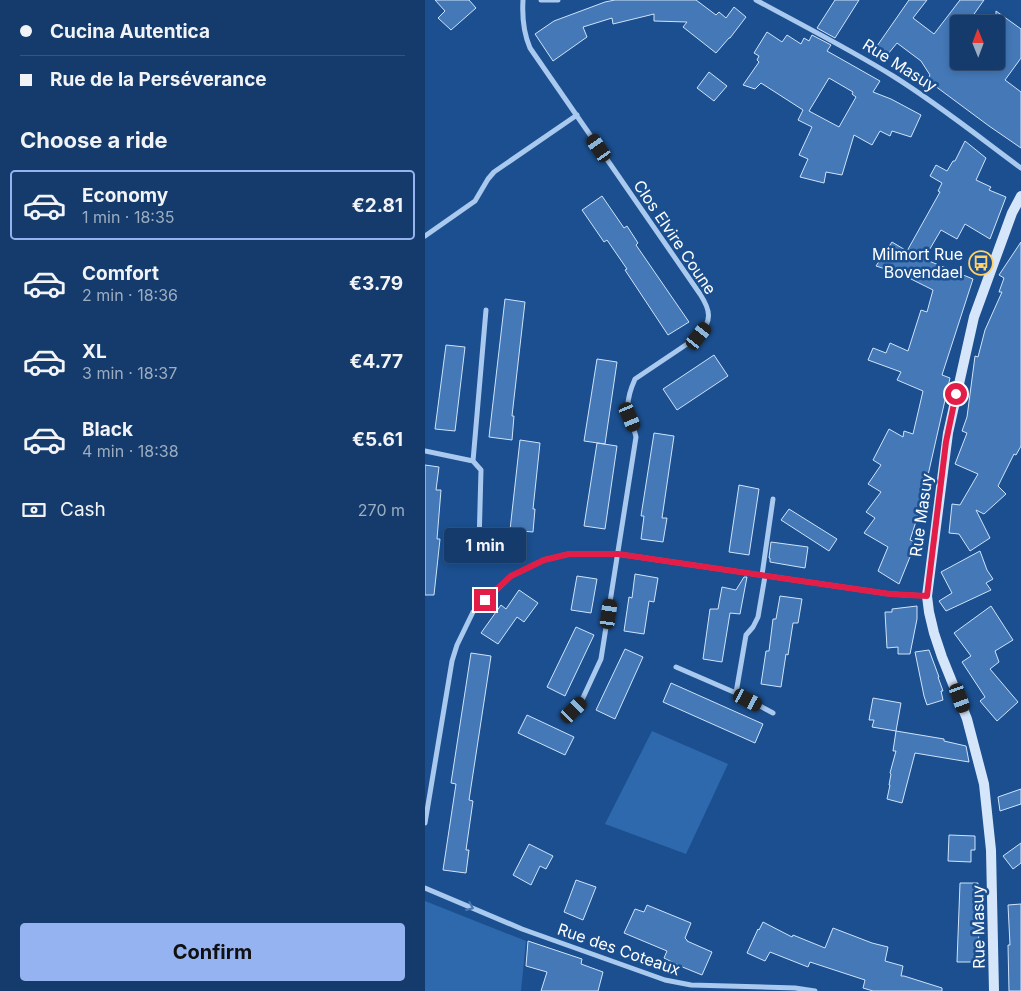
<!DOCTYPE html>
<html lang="en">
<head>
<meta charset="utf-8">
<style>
  :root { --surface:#143b6b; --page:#214673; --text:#f1f3f6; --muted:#9dadc1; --line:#33557e; --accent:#95b2f1 }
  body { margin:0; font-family:Inter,sans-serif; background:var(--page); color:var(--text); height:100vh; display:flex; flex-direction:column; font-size:19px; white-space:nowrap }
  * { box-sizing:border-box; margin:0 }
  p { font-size:16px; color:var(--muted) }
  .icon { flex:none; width:28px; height:28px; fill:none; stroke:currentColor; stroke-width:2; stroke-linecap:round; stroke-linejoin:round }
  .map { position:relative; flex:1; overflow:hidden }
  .panel { display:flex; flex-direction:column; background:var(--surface); width:425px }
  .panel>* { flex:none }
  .top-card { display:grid; align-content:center; height:110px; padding:0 20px; background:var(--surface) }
  .needle { width:32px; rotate:359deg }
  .tools { position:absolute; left:525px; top:15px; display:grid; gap:10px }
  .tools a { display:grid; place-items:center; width:55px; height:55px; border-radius:5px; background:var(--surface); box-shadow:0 2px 8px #0003,0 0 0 1px var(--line); font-size:25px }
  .end { position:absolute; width:22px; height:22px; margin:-11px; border:6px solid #e11d48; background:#fff; box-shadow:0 0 0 2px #fff }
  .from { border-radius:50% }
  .bubble { position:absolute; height:35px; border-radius:5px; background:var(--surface); box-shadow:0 2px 8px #0003,0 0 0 1px var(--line); font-size:16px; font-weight:700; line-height:35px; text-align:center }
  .car { position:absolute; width:15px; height:30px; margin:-15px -8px; border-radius:6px; box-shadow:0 0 4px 1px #0007; background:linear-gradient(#222 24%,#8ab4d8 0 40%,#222 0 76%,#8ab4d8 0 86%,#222 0) }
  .top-card b { display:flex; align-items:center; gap:18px; height:48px; font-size:19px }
  .top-card b+b { border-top:1px solid var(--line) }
  .top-card i { width:12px; height:12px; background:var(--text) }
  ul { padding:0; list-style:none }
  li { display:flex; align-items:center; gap:15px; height:70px; margin:0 10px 8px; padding:0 10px; border:2px solid transparent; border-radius:5px }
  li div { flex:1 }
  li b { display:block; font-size:19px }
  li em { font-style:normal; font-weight:700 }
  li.on { border-color:var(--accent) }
  li>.icon { width:45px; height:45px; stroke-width:1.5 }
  h2 { padding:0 20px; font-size:22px; line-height:60px }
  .pay { display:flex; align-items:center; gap:12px; height:55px; padding:0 20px; font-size:19px }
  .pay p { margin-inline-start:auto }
  .primary-button { display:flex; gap:10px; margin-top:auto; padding:10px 20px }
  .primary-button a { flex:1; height:58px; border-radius:5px; background:var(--accent); color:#111; font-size:20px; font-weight:700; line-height:58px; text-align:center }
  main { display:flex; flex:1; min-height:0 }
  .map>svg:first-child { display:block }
  .green { fill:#2e69ad }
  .building { fill:#4478b7; stroke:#cfe3fa; fill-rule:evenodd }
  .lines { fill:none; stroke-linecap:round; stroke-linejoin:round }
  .street { stroke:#a9c9ee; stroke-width:5 }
  .secondary { stroke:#d6e6fa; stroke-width:10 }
  .oneway { stroke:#4674ac }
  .route { stroke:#e11d48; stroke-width:6 }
  .labels { text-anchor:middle; stroke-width:5; stroke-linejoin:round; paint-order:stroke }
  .street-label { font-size:16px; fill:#fff; stroke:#1b4f8f }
  .poi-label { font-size:16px; fill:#fff; stroke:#1b4f8f; text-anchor:end }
</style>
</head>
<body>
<main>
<section class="panel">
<div class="top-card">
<b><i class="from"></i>Cucina Autentica</b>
<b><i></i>Rue de la Perséverance</b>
</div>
<h2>Choose a ride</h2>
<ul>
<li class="on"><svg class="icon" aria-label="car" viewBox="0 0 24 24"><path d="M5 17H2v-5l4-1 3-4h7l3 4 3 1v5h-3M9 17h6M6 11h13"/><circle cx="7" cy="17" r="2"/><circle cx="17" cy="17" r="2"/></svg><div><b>Economy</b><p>1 min · 18:35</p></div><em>€2.81</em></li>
<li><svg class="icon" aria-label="car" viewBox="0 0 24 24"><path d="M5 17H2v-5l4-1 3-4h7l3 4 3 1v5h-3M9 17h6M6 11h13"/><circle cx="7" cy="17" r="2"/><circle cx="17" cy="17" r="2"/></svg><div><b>Comfort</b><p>2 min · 18:36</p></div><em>€3.79</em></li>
<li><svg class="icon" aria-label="car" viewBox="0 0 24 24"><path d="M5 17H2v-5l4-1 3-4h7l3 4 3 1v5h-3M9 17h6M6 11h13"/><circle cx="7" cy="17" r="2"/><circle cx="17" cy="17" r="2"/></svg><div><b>XL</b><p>3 min · 18:37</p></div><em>€4.77</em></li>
<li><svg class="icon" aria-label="car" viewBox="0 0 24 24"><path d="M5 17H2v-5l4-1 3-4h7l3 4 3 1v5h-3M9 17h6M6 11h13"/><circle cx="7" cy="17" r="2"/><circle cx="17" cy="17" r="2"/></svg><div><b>Black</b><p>4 min · 18:38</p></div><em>€5.61</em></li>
</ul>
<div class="pay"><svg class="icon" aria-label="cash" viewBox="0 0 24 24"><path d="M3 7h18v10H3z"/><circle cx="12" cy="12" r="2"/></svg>Cash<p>270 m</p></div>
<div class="primary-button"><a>Confirm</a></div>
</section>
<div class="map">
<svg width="596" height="991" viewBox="0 0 596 991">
  <rect width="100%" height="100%" fill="#1b4f8f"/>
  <!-- green -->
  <path class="green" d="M227,731l76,33 -42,90 -81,-30z
    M0,901l101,40 -5,50h-96z"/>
  <!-- building -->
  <path class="building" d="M10,0h34l7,8 -25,22 -13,-12 7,-7z
    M190,0h81l20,15 3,-3 7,6 8,-11 12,10 -16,21h-1l-13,15 -33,-26 4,-5 -33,-1v-7l-41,10 -1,-6 -29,9 4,10 -34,24 -18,-27 19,-13 51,-19z
    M410,0h24l-24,38 -18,-10z
    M484,0h18l-14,18 21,16 26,-34h24l-17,24h-8v12l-8,11 6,4 -7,10h46v-50l25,18v29l-16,22 16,12v56l-32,-22 -62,-46 3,-5 -9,-14 -24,-18 -9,11 -11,-8z
    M342,32l15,10 5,-7 14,9 3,-6 5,3 3,-6 19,10 -4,6 53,30 -7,11 18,7 30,16 -10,22 -19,-6 -2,5 -10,-5 -8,14 -18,-10 -12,40 -16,-3 -2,11 -24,-6 8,-18 -9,-4 13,-28 -14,-7 5,-10 -42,-27 -6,6 -12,-4 16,-23 -2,-2 2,-4 -5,-3zM404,78l24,14 -1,2 4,3 -17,30 -30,-16z
    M284,72l18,14 -13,15 -17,-13z
    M540,141l21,17 -10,22 15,7 -2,3 17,7 -16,42 -25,-15 -8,15 -16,-9 -17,29 49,20 -31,96 8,3 -29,128 -11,34 6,2 -17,42 -21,-13 10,-24 -24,-14 11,-15 -9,-6 15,-20 -13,-8 13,-19 -8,-5 16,-31 14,8 1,-6 9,3 10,-43 -26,-11 4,-8 -33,-12 5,-12 13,5 4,-10 18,8 13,-41 6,2 6,-22 -32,-16 -25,-8 16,-24 15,9 33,-59 -2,-1 4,-8 -12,-7 6,-11 11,6 6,-10h2z
    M177,196l22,32 3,-2 11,17 -2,2 53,77 -21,13 -43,-65 2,-1 -20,-29 -3,2 -22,-32z
    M596,242v204l-5,9 -2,-1 -16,32 8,8 -22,20 -8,-4 14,28 -20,13 -11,-17 -10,-1 3,-29 8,1 18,-31 -23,-10 12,-31 -5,-2 5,-14 8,-61 3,1 7,-27 17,-38h-3l5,-14 -5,-3z
    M80,299l20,3 -13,114h2l-2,24 -23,-3z
    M21,345l19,2 -10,84 -20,-2z
    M289,355l14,21 -51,34 -14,-21z
    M172,359l20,3 -12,82 -21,-3z
    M229,433l20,3 -12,82h5l-4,24 -22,-3 3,-23h-3z
    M95,440l20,3 -7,66h2l-2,23 -23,-2z
    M172,443l20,3 -12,83 -21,-3z
    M0,465l14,2 -3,23h5l-4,49h3l-6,56h-9z
    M314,485l20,4 -10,66 -20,-3z
    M364,509l48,30 -8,12 -48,-31z
    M346,542l37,5 -3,21 -35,-6v-4h-1z
    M555,551l7,19 6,9 -7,4 5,7 -45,21 -7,-10 13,-8 -11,-21z
    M210,574l23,4 -4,24 -5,-1 -5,33 -20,-3 5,-34 3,1z
    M152,576l20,3 -6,34 -20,-3z
    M319,577h3l-7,37 -10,-1 -8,49 -19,-3 7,-50h8l4,-22 14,3z
    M94,590l19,13 -14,19 -7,-5 -19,27 -17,-11 20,-28 5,4z
    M355,596l22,3 -4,24h-5l-5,32 -2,-1 -5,33 -20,-3 5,-33h3l4,-32h3z
    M492,606v13l-7,35h-12v-7l-11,1 -2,-36h7v-3z
    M566,606l22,34 -18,11 4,11 -9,7 28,33 -21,19 -17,-20 5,-4 -23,-35 9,-6 -17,-23z
    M151,627l18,8 -29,61 -18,-9z
    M200,649l18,8 -28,62 -19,-9z
    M504,650l10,27h-1l5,14h-2l2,9 -16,5 -3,-9 -9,-44z
    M46,653l20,3 -22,144 4,1 -7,49h3l-3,23 -23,-3 13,-86 -5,-1z
    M246,683l92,41 -8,19 -92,-41z
    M448,698l28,5 -5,28 -24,-4 2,-7h-5z
    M102,715l47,22 -9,18 -47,-22z
    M471,731l48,8v2l22,5 3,16 -54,-9 -13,50 -15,-4 3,-14h-1l2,-11 -1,-1 6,-22h-3z
    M596,789v15l-21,7 -2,-14z
    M524,835l26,1v14h-4v12l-23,-1z
    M596,843v20l-8,6 -10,-13z
    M104,844l24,12 -7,13 -6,-3 -9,19 -18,-10z
    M151,880l20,7 -13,33 -19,-8z
    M535,883h18l-1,43h2l-1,36h-21z
    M596,904v87h-12l-1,-46h2l-2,-40z
    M222,905l44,18 -6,15 2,2v1l25,11 -10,23 -22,-9 -16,-8 3,-7 -43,-18 11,-24 9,3z
    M338,922l29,15 1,-2 32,13 8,-20 39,15 16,4 -3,14 18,5 -2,10h3l38,12v3h-69l-10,-3 2,-8 -55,-18 -2,5 -38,-15 -5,9 -18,-8 11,-24 1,1z
    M103,941l54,18 -1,5 22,8 -5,19h-57l6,-19 -21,-6z"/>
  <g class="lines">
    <!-- street -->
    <path class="street" d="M98,0c-1,17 0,32 7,48l170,246c11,17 12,26 -1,42l-64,43c-4,9 -8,22 -7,31 2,9 6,18 8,27l-35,222 -20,43 -7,8 -10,2
      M116,0h17
      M331,0c46,25 93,49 137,76 45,28 86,61 128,92
      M0,236l50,-35 13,-22 6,-7 83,-57
      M0,451l48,10
      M54,544l2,-74 -8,-9 13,-151
      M337,575l11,-76
      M251,667l60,26 37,20
      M311,693l10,-58 7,-8 5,-10 7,-41
      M0,823l27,-162 5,-16 16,-33 38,-36 33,-16 25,-6h49l272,40 37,2
      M0,888l97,41 143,51 26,5 104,3 20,3"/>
    <!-- secondary -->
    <path class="secondary" d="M569,991l-3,-141 -7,-66 -17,-65 -25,-62 -8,-24 -5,-21 -2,-16 21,-163 26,-116 38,-104 9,-17"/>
  </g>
  <!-- one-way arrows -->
  <defs><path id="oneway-chevron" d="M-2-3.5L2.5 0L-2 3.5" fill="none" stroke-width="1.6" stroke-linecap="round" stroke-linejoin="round" transform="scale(1.25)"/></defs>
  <use class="oneway" href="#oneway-chevron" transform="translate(45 907) rotate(23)"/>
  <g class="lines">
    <!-- route -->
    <path class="route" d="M60,600l26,-24 33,-16 25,-6h49l272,40 37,2 19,-154 10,-48"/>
  </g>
  <!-- icons -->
  <defs>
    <g id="bus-ring" transform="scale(1.25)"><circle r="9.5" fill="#1b4f8f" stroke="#ffd166" stroke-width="1.5"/><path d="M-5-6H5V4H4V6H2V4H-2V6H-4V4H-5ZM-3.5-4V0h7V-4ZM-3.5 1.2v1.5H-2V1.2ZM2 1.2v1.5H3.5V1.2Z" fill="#ffd166"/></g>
  </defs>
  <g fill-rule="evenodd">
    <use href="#bus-ring" x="556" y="263"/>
  </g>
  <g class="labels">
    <!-- street labels -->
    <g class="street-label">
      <text transform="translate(475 65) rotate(32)" y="6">Rue Masuy</text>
      <text transform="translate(250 237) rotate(56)" y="6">Clos Elvire Coune</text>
      <text transform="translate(496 515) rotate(-82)" y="6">Rue Masuy</text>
      <text transform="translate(553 927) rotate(-91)" y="6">Rue Masuy</text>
      <text transform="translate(194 949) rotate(19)" y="6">Rue des Coteaux</text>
    </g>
    <!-- poi labels -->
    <g class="poi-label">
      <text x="538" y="260">Milmort Rue<tspan x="538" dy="18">Bovendael</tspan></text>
    </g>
  </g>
</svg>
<div class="tools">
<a><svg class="needle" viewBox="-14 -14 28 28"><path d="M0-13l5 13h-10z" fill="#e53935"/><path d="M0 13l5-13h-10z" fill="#9dadc1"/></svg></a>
</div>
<i class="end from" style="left:531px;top:394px"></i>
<i class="end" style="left:60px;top:600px"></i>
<div class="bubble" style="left:19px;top:528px;width:82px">1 min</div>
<i class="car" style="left:174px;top:148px;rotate:325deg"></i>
<i class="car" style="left:274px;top:336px;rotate:39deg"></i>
<i class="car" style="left:205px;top:417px;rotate:157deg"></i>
<i class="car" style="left:184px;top:614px;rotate:8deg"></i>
<i class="car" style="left:535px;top:698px;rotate:160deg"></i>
<i class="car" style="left:323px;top:700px;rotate:117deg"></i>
<i class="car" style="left:149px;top:710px;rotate:45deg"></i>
</div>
</main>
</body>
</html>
